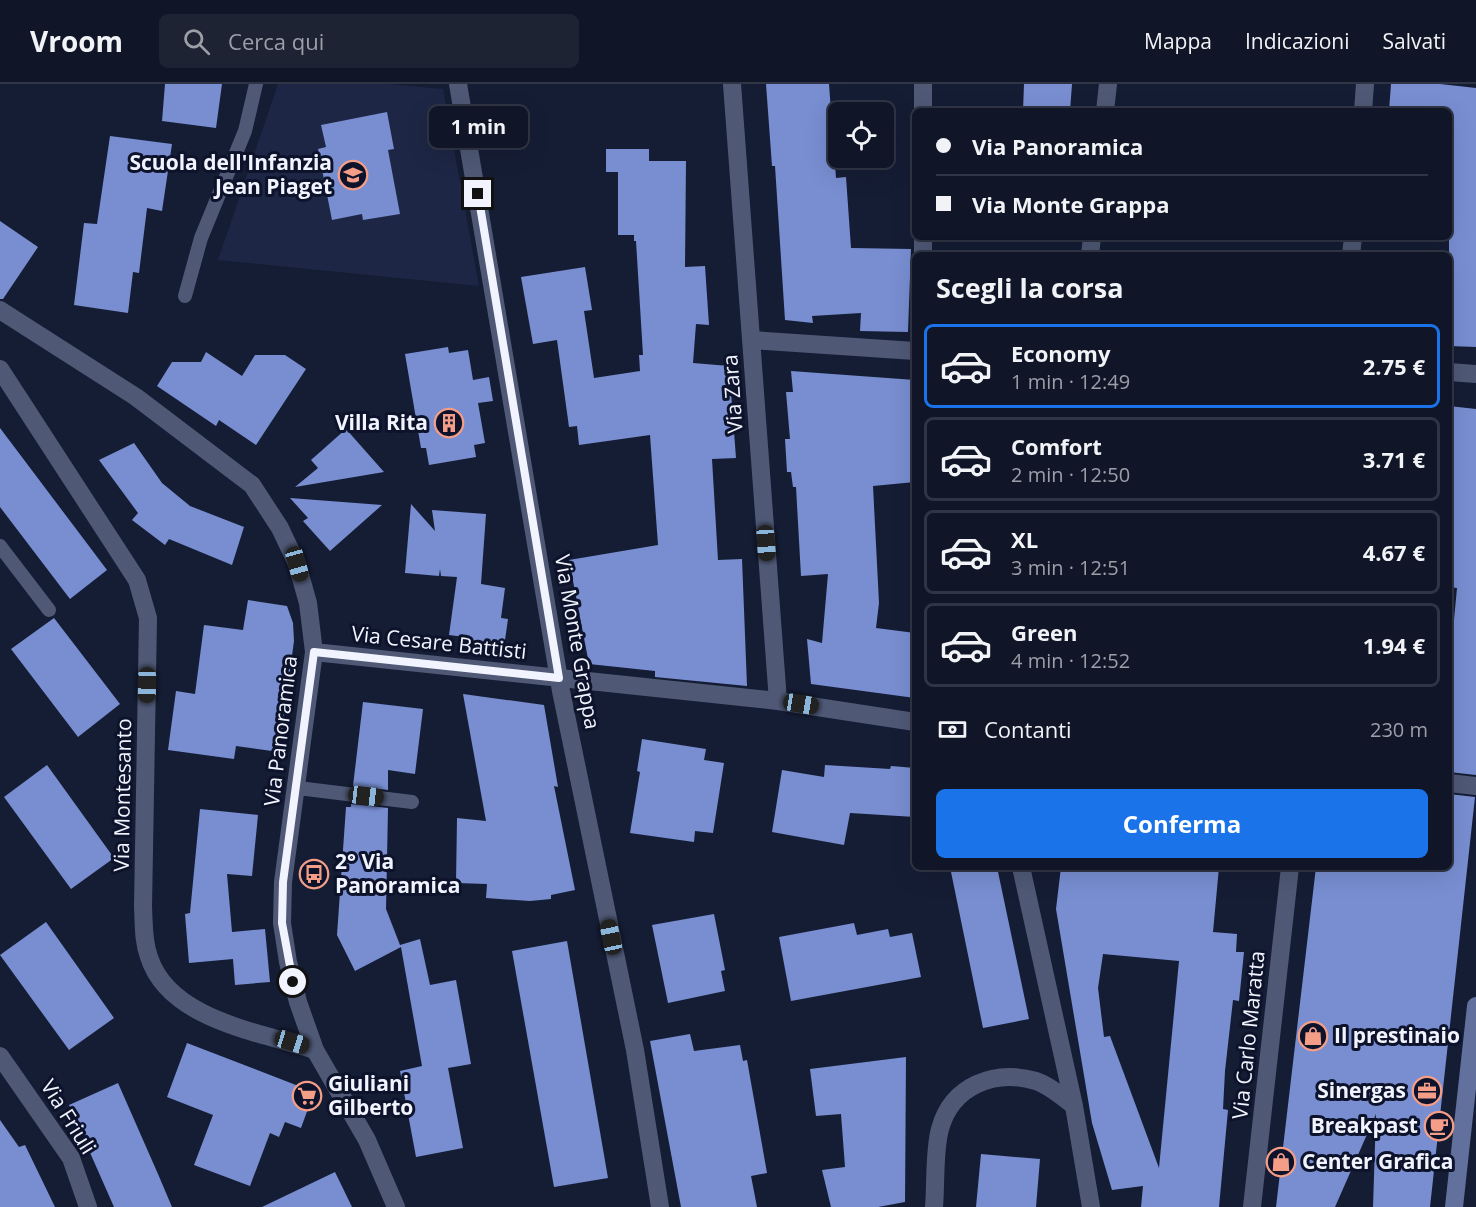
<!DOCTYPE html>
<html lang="it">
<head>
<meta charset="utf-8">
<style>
  :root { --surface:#101628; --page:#1e2334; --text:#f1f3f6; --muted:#9c9fa8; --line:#303545; --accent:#1a73e8 }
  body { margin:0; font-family:"Open Sans",sans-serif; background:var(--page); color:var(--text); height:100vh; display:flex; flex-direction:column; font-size:22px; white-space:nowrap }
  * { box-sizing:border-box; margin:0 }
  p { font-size:20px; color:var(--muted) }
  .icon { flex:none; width:33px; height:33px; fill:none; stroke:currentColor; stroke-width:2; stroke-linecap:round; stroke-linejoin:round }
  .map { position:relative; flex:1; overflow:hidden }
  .details { position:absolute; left:912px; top:168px; width:540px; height:618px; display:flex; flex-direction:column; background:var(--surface); border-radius:9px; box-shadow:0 6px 24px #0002,0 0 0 2px var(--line) }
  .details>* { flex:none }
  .guide { position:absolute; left:912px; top:24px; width:540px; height:132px; border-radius:9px; box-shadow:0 6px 24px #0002,0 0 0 2px var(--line); display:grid; align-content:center; height:132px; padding:0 24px; background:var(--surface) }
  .tools { position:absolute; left:828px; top:18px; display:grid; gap:12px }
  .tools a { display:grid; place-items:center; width:66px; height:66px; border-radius:9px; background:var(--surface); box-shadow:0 6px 24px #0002,0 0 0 2px var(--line); font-size:30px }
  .end { position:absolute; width:27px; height:27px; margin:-14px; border:8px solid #f1f4ff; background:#111; box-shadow:0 0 0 3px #111 }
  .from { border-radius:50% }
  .bubble { position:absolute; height:42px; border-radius:9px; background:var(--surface); box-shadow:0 6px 24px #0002,0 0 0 2px var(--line); font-size:20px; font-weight:700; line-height:42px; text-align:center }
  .car { position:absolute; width:18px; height:36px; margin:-18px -9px; border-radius:8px; box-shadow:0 0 4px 2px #0007; background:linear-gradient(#222 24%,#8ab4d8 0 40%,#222 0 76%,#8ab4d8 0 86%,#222 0) }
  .guide b { display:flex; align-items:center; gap:21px; height:57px; font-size:22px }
  .guide b+b { border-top:2px solid var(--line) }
  .guide i { width:15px; height:15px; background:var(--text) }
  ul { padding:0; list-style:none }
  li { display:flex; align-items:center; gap:18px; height:84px; margin:0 12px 9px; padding:0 12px; border:3px solid var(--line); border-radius:9px }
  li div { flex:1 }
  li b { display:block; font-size:22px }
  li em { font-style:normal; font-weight:700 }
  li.current { border-color:var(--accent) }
  li>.icon { width:54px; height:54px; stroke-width:1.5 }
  h2 { padding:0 24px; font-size:27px; line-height:72px }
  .pay { display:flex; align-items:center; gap:15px; height:66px; padding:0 24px; font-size:22px }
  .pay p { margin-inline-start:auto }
  .button { display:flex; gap:12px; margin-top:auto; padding:12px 24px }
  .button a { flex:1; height:69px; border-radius:9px; background:var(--accent); color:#fff; font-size:24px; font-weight:700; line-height:69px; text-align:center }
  header { display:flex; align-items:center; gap:36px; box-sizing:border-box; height:84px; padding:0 30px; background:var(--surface); border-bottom:2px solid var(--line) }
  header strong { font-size:28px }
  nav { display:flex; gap:33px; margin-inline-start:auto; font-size:21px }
  .search { width:420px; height:54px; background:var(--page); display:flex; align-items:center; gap:15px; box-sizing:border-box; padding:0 21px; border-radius:9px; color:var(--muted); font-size:22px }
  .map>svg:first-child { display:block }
  .built { fill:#1d2644 }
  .building { fill:#788ed1; fill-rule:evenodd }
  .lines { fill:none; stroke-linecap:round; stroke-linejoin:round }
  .lane { stroke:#4f5976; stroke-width:14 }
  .street { stroke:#4f5976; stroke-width:18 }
  .secondary { stroke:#61709c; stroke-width:18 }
  .route { stroke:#f1f4ff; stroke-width:8 }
  .labels { text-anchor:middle; stroke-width:6; stroke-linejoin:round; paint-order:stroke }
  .poi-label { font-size:21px; font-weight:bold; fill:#f1f4ff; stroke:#0d132b; text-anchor:end }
  .street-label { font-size:21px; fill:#f1f4ff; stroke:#0d132b }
</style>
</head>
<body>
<header>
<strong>Vroom</strong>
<div class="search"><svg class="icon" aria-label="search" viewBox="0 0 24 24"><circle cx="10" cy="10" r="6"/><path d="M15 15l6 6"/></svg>Cerca qui</div>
<nav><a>Mappa</a><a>Indicazioni</a><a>Salvati</a></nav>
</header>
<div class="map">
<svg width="1476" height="1123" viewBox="0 0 1476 1123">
  <rect width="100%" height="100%" fill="#151d35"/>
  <!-- built -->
  <path class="built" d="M278,0h111l54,5 36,197 -261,-26z"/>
  <!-- building -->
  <path class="building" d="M165,0h57l-6,44 -54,-7z
    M766,0h63l7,94 10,-1 5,71 60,1 -3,83 -48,-1 1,-18 -49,3 1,7 -28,-3 -10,-154h-3z
    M1024,0h48l-2,27h-47z
    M1391,0h49l36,4v259l-27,-1v-235h-60z
    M387,28l7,37 -6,1 12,64 -37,6 -1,-6 -30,6 -14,-71 8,-2 -5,-22z
    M110,52l62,8 -10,67 -15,-3 -8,65 -6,-1 -5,41 -54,-8 10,-82 13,1z
    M606,65h43v12h37l-1,106 20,-1 4,59 -13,-1 -3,39 36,3 7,92 -24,1 6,101 24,-1 5,127 -92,-9v-6l-66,-7 -20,-104 89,-15 -8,-110 -71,10 -2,-19 -8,1 -12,-87 -24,4 -12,-67 64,-10 7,43 -8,1 10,67 46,-7 -1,-16h4l-7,-114h-2v-6h-16v-63h-12z
    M0,137l38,26 -35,52h-3z
    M448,263l1,6 19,-3 5,30 16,-3 4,24 -15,2 7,40 -11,2 2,12 -47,8 -3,-17h-5l-16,-94z
    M206,268l36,24 13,-21h30l21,14 -50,76 -37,-25 -3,6 -59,-40 15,-24h29z
    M791,287l124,9v102l-42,4 6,117 -3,25 39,5v65l-104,-14 -4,-45 15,4 6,-69 -27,2 -5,-89h-3l-2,-15h-4l-2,-33h5l-4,-47h7z
    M1449,322l27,3v366l-27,-3v-100l8,-84 -8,-1z
    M0,344l107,142 -37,29 -70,-92z
    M346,345l38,43 -89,15 23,-19 -7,-8z
    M134,359l28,40 28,23 54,21 -12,38 -63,-26 -4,6 -33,-25 6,-7 -39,-53z
    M290,414l92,7 -52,46 -27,-30 5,-3z
    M411,420l24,27 -3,-21 54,4 -5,70 24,4 -4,30 7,1 -4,28 -39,-5v-5l-16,-2 8,-58 -16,-1 -1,-7 -1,7 -34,-3z
    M248,516l39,6 6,17 1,18 -15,111 -43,-6 -2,13 -66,-9 8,-59 19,3 9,-69 39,5z
    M54,534l66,86 -42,33 -67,-88z
    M463,610l81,11 14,82 -4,-1 21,104 -24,5v4l-21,2 -44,-3 1,-14 -31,-1 1,-65 29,3z
    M363,618l60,7 -8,65 -27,-4v20l-35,-4z
    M642,655l64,10 -2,11 20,3 -11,70 -18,-2 -1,11 -64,-9 10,-61 -3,-1z
    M47,681l67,93 -43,31 -67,-92z
    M825,681l65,4 1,-3 24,2v49l-65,-4 -6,32 -72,-13 10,-62 42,7z
    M1449,710l26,3 -45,410h-57l3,-93 -41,93h-59l40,-340h133z
    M351,720l37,4 -2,101 14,36 20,-6 10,46 26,-5 15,84 -23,4 15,80 -47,9 -16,-86 22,-5 -21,-119 -46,24 -18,-36 9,-128h5z
    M200,725l58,6 -6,61 -25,-2 5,58 33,-3 5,53 -35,3 -2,-26 -44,4 -4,-49 5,-1z
    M950,783h47l32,152 -46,9z
    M1061,783h158l-6,65 24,2 -1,18h8l-5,49 -6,-1 -8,71 -2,38 5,1 -9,97h-78l2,-21 -31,4 -20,-67 -36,-214zM1103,870l76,7 -20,207 -49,-132 -6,1 -6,-49z
    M714,830l11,56 -4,1 4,20 -57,12 -16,-78z
    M46,838l68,96 -45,32 -69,-95z
    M854,839l3,12 31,-6 2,8 22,-4 9,44 -130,24 -12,-64z
    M567,857l41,237 -54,9 -42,-236z
    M690,950l4,17 46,-6 3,16 4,-1 20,113 -16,3 6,31h-76l-31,-166z
    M187,959l127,49 -13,36 -16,-6 -6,15 -9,-4 -20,53 -56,-21 19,-50 -46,-18z
    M906,973l-1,145 -27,5h-47l-9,-37 23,-3 -4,-53 -25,2 -6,-47z
    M118,999l40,91 14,33h-58l-45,-102z
    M0,1036l19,27 6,-2 30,62h-55z
    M981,1070l59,5 -4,48h-60z
    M335,1088l17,35h-90z"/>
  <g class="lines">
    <!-- lane -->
    <path class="lane" d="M185,212l16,-58 44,-107 11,-47
      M0,462l49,64
      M298,704l114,14"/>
    <!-- street -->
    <path class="street" d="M458,0l103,607 74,359 25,157
      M732,0l46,617
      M923,27v-27
      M1105,27l3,-27
      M1363,27l2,-27
      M923,171v-18
      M1090,171l2,-18
      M1351,171l2,-18
      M0,226l136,87 116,88 28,43 17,36 11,39 6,49 -31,230 -1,41 6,39 10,40 17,48 52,90 29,67
      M752,256l163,11
      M0,285l137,211 11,38 -5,289c1,17 0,34 6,50 20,63 111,75 166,93
      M1449,288l27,2
      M314,568l464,49 137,21
      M1449,699l27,3
      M1021,783l53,239 17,101
      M0,972l71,102 17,49
      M934,1123c2,-23 0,-57 6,-78 12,-44 55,-60 96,-48 14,5 27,16 38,25
      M1252,1123l38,-340"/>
    <!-- secondary -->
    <path class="secondary" d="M1454,1123l22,-201"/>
  </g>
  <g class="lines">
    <!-- route -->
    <path class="route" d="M293,898l-11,-59 1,-41 31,-230 245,26 -81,-484"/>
  </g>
  <!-- icons -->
  <defs>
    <g id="school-ring" transform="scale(1.5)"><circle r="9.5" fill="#0d132b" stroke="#f49e88" stroke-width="1.5"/><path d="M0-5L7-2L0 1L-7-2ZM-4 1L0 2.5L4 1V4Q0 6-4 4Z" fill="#f49e88"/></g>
    <g id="building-ring" transform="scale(1.5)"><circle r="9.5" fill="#0d132b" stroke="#f49e88" stroke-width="1.5"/><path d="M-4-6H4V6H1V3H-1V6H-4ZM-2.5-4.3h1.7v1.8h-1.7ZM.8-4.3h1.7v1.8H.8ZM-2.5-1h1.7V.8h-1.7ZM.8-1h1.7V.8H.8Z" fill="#f49e88"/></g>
    <g id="bus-ring" transform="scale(1.5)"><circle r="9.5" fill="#0d132b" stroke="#f49e88" stroke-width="1.5"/><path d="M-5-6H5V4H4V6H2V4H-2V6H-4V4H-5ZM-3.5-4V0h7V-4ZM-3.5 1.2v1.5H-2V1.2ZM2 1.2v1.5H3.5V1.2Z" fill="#f49e88"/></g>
    <g id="shop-ring" transform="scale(1.5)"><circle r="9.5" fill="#0d132b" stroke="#f49e88" stroke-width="1.5"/><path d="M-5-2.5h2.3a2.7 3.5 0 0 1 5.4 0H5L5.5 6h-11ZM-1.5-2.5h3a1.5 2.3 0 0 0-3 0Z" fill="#f49e88"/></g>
    <g id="office-ring" transform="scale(1.5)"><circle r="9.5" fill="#0d132b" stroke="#f49e88" stroke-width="1.5"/><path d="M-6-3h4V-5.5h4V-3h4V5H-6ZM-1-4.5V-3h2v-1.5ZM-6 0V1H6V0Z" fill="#f49e88"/></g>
    <g id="supermarket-ring" transform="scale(1.5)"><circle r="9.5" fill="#0d132b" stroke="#f49e88" stroke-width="1.5"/><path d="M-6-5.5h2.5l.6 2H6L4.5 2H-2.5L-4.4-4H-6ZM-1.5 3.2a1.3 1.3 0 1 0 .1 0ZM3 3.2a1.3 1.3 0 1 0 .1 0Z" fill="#f49e88"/></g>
    <g id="cafe-ring" transform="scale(1.5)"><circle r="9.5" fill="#0d132b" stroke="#f49e88" stroke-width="1.5"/><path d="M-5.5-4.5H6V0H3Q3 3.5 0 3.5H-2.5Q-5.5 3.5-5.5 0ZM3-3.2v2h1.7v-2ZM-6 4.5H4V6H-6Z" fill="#f49e88"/></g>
  </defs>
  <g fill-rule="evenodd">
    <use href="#school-ring" x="353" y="91"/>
    <use href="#building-ring" x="449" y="339"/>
    <use href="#bus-ring" x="314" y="790"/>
    <use href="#shop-ring" x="1313" y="952"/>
    <use href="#office-ring" x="1427" y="1007"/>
    <use href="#supermarket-ring" x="307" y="1012"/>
    <use href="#cafe-ring" x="1439" y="1042"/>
    <use href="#shop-ring" x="1281" y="1078"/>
  </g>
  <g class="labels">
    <!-- poi labels -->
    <g class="poi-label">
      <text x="332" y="86">Scuola dell'Infanzia<tspan x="332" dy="24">Jean Piaget</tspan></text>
      <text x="428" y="346">Villa Rita</text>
      <text x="335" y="785" text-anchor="start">2° Via<tspan x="335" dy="24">Panoramica</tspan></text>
      <text x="1334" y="959" text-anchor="start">Il prestinaio</text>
      <text x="328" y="1007" text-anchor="start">Giuliani<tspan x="328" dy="24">Gilberto</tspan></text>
      <text x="1406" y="1014">Sinergas</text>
      <text x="1418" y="1049">Breakpast</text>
      <text x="1302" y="1085" text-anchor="start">Center Grafica</text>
    </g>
    <!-- street labels -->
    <g class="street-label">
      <text transform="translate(733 310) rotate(-94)" y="7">Via Zara</text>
      <text transform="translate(577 558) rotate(80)" y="7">Via Monte Grappa</text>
      <text transform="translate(439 559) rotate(6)" y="7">Via Cesare Battisti</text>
      <text transform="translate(281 647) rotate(-83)" y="7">Via Panoramica</text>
      <text transform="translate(123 711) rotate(-89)" y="7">Via Montesanto</text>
      <text transform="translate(1249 951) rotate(-84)" y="7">Via Carlo Maratta</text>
      <text transform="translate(68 1033) rotate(58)" y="7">Via Friuli</text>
    </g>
  </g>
</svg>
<div class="tools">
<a><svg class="icon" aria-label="locate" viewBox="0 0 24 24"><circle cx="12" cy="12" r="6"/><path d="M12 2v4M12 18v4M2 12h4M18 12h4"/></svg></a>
</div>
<i class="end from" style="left:293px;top:898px"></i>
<i class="end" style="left:478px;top:110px"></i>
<div class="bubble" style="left:429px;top:22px;width:99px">1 min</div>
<i class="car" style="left:766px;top:459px;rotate:176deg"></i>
<i class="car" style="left:297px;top:480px;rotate:164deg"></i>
<i class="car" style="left:147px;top:601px;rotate:181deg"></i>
<i class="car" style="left:801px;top:620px;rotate:99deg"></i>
<i class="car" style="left:366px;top:712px;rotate:97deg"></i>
<i class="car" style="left:611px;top:853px;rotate:348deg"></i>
<i class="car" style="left:292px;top:958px;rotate:107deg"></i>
<div class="guide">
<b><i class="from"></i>Via Panoramica</b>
<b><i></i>Via Monte Grappa</b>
</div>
<section class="details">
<h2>Scegli la corsa</h2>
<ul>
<li class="current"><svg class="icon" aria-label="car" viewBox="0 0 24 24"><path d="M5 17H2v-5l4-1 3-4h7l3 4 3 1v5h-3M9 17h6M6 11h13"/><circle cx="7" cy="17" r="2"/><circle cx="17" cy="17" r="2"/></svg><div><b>Economy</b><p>1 min · 12:49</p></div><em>2.75 €</em></li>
<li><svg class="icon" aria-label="car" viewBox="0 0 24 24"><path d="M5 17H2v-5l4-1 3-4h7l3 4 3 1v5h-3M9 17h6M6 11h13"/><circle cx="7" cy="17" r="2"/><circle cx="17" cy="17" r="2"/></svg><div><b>Comfort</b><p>2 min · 12:50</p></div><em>3.71 €</em></li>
<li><svg class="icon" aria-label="car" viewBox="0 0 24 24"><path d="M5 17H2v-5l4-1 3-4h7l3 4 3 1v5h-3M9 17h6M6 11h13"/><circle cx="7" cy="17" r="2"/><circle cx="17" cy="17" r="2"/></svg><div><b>XL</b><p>3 min · 12:51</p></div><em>4.67 €</em></li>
<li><svg class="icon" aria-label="car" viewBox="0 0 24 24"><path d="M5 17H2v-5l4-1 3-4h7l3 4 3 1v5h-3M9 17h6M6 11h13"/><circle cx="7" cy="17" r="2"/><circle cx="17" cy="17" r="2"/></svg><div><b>Green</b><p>4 min · 12:52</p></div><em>1.94 €</em></li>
</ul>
<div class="pay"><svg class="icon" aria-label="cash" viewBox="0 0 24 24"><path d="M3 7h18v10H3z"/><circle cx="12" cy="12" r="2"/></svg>Contanti<p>230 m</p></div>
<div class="button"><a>Conferma</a></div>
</section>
</div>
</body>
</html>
